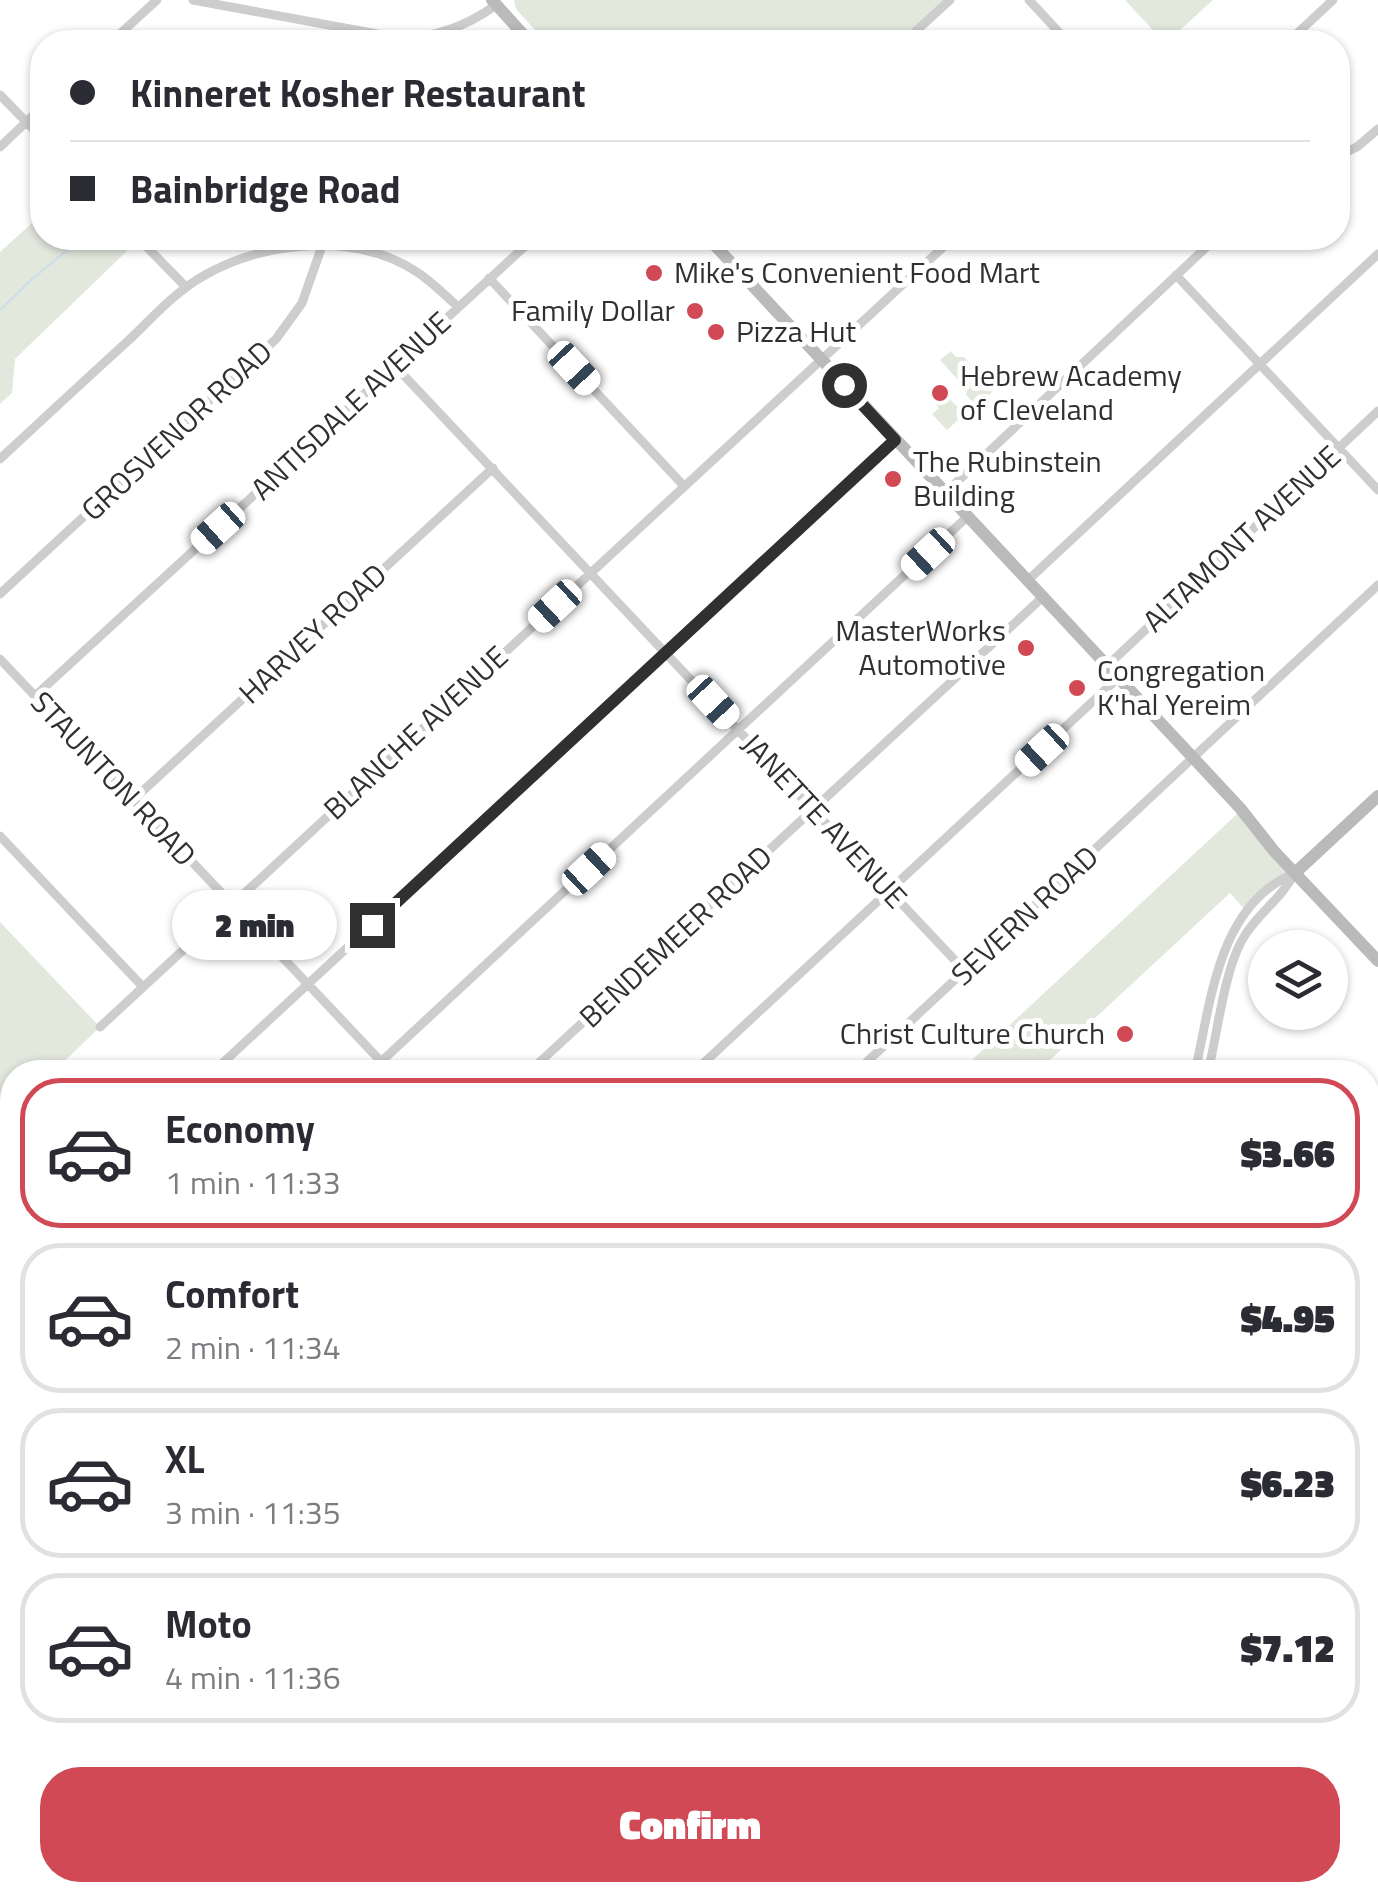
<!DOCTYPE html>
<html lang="en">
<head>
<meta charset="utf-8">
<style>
  :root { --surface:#fff; --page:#f7f7f7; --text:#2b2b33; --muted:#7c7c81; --line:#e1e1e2; --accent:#d04954 }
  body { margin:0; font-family:"Titillium Web",sans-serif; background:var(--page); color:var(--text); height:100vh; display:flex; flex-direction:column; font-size:38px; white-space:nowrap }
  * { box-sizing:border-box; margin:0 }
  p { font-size:32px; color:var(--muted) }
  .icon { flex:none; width:55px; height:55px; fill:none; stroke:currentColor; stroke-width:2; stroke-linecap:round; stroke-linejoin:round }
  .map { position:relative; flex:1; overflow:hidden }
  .drawer { position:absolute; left:0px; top:1060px; width:1380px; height:842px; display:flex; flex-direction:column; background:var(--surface); border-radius:40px 40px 0 0; box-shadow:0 2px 8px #0004 }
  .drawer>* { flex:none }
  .hud { position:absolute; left:30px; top:30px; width:1320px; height:220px; border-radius:40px; box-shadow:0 2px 8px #0004; display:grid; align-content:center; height:220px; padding:0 40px; background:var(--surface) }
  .buttons { position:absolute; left:1248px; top:930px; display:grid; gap:20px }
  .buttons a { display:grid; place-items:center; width:100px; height:100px; border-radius:50%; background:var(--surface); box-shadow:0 2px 8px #0004; font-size:50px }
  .end { position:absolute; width:45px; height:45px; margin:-22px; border:12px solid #303030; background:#fff; box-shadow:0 0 0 5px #fff }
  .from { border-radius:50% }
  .bubble { position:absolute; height:70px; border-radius:35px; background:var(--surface); box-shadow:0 2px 8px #0004; font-size:32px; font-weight:800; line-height:70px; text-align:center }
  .car { position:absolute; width:30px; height:60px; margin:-30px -15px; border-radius:12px; box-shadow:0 0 8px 2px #0007; background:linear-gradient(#fff 24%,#345 0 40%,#fff 0 76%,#345 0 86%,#fff 0) }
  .hud b { display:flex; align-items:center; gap:35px; height:95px; font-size:38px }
  .hud b+b { border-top:2px solid var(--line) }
  .hud i { width:25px; height:25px; background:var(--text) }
  ul { padding:18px 0 0; list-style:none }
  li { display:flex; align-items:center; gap:30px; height:150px; margin:0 20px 15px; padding:0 20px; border:5px solid var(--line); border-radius:40px }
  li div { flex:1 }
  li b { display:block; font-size:38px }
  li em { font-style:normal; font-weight:800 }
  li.selected { border-color:var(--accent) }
  li>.icon { width:90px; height:90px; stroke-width:1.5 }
  .primary-button { display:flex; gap:20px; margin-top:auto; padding:20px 40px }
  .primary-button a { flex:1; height:115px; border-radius:40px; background:var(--accent); color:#fff; font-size:40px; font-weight:800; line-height:115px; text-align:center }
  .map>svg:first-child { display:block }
  .green { fill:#e3e8dd }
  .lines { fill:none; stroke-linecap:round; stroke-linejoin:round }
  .stream { stroke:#cfdfe8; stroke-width:2.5 }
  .street { stroke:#cdcdcd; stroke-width:9 }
  .secondary { stroke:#bababa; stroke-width:12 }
  .route { stroke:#303030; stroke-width:12 }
  .poi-dot { fill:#d04954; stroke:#fff; stroke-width:4 }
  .labels { text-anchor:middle; stroke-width:10; stroke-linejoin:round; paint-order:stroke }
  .poi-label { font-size:30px; fill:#303030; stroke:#fff; text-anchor:start }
  .street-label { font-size:30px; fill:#303030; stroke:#fff }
</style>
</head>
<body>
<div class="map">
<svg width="1378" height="1901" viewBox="0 0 1378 1901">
  <rect width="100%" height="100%" fill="#fff"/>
  <!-- green -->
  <path class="green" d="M514,0h430l-46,42h-98l-12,-12 -38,12h-204l-30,-33z
    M1125,0h88l-46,42h-3z
    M42,214v24h80l6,12 -113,109 -3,34 -12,11v-152z
    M951,351l5,6h8l19,21 11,-10 11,12 -28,26 -11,-11 1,-5 -27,-30z
    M943,393l18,17 -1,8 -13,12 -15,-16 7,-6 -5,-6z
    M1240,808l55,65 -49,38 -16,-18 -193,179h-78l277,-257z
    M0,922l100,105 -47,45h-41v39l-12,12z
    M0,1612l12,13v265h214l10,11h-236z
    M931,1890h66l13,11h-69z"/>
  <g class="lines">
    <!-- stream -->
    <path class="stream" d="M0,310l32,-31 50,-41"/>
    <!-- street -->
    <path class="street" d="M193,0l206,38c36,0 68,-12 97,-33
      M1029,0l39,42
      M111,42l46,-42
      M904,42l46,-42
      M1288,42l45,-42
      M0,95l42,43
      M0,147l42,-40
      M1338,156l19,-9 21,-18
      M138,238l48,49
      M1176,275l202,215
      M489,278l195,208
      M395,366l570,605
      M0,459c43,-40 86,-80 129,-119 24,-23 47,-49 76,-65 61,-34 151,-43 212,-3 15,10 28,23 41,35
      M945,493l271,-255
      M1027,581l351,-327
      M0,594l276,-255 26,-36 20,-57
      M0,659l391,413
      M1107,666l271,-255
      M35,696l499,-458
      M133,800l360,-332
      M0,836l143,151
      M100,1027l853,-789
      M213,1072l682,-632
      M370,1072l597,-555
      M529,1072l514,-475
      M694,1072l424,-394
      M856,1072l522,-487
      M1195,1072c16,-70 23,-168 100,-199
      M1208,1072c9,-37 16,-98 33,-130 14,-27 40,-42 53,-68
      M1368,1165l10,5
      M0,1180l12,13
      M0,1270l12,-11
      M0,1418l12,-12
      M0,1564l12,-11
      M0,1612l12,13
      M398,1890l10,11
      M503,1890l11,11
      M673,1890l11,11
      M841,1890l10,11
      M1164,1890l17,11
      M1333,1901l45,-11"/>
    <!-- secondary -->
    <path class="secondary" d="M492,0l38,42
      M708,238l532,570 34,43 104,110
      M1295,873l83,-77"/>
  </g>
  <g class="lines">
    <!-- route -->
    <path class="route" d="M372,925l523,-485 -51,-55"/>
  </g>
  <!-- markers -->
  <g class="poi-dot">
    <circle cx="654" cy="273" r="10"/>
    <circle cx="695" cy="311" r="10"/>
    <circle cx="716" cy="332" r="10"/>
    <circle cx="940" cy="393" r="10"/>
    <circle cx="893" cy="479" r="10"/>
    <circle cx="1026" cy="648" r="10"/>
    <circle cx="1077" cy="688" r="10"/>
    <circle cx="1125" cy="1034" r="10"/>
  </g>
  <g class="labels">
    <!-- poi labels -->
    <g class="poi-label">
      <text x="674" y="283">Mike's Convenient Food Mart</text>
      <text x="675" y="321" text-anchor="end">Family Dollar</text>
      <text x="736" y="342">Pizza Hut</text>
      <text x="960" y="386">Hebrew Academy<tspan x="960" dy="34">of Cleveland</tspan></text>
      <text x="913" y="472">The Rubinstein<tspan x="913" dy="34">Building</tspan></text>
      <text x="1006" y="641" text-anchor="end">MasterWorks<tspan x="1006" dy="34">Automotive</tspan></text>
      <text x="1097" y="681">Congregation<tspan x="1097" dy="34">K'hal Yereim</tspan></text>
      <text x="1105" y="1044" text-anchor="end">Christ Culture Church</text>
    </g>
    <!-- street labels -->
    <g class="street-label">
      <text transform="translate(351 406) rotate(-43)" y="10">ANTISDALE AVENUE</text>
      <text transform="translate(177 431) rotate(-43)" y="10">GROSVENOR ROAD</text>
      <text transform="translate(1242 539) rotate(-43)" y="10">ALTAMONT AVENUE</text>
      <text transform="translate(313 634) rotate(-43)" y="10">HARVEY ROAD</text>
      <text transform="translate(416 733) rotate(-43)" y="10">BLANCHE AVENUE</text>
      <text transform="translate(113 779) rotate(47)" y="10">STAUNTON ROAD</text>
      <text transform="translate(824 821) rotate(47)" y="10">JANETTE AVENUE</text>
      <text transform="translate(1025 916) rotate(-43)" y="10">SEVERN ROAD</text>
      <text transform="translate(676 937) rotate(-43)" y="10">BENDEMEER ROAD</text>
    </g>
  </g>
</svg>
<div class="buttons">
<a><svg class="icon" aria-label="layers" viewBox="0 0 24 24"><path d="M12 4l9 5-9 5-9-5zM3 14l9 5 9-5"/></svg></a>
</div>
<i class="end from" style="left:844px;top:385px"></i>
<i class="end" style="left:372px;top:925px"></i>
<div class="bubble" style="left:172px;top:890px;width:165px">2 min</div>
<i class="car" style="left:574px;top:368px;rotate:137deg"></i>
<i class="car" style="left:218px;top:528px;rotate:228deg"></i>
<i class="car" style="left:928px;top:554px;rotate:227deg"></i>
<i class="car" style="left:555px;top:606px;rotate:227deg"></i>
<i class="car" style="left:713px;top:702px;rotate:137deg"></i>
<i class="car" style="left:1042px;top:750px;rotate:227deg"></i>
<i class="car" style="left:589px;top:869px;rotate:47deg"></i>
<div class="hud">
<b><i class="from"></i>Kinneret Kosher Restaurant</b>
<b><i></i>Bainbridge Road</b>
</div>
<section class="drawer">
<ul>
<li class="selected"><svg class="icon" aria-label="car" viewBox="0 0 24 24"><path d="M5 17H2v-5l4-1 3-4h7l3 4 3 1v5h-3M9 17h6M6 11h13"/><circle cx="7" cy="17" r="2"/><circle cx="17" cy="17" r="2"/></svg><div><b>Economy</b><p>1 min · 11:33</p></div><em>$3.66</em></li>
<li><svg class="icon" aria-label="car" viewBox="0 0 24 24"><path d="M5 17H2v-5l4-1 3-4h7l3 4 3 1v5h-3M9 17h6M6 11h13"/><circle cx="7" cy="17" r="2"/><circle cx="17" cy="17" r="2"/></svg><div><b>Comfort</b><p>2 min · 11:34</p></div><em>$4.95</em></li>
<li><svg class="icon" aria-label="car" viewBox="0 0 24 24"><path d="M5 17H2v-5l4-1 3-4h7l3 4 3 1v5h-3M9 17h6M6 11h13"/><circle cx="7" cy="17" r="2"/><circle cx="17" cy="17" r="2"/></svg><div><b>XL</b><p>3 min · 11:35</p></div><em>$6.23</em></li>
<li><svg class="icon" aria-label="car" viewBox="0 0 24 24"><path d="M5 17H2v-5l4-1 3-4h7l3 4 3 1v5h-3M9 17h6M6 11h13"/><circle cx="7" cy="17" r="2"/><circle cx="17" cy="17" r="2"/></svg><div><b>Moto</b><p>4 min · 11:36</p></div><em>$7.12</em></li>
</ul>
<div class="primary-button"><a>Confirm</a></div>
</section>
</div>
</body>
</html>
